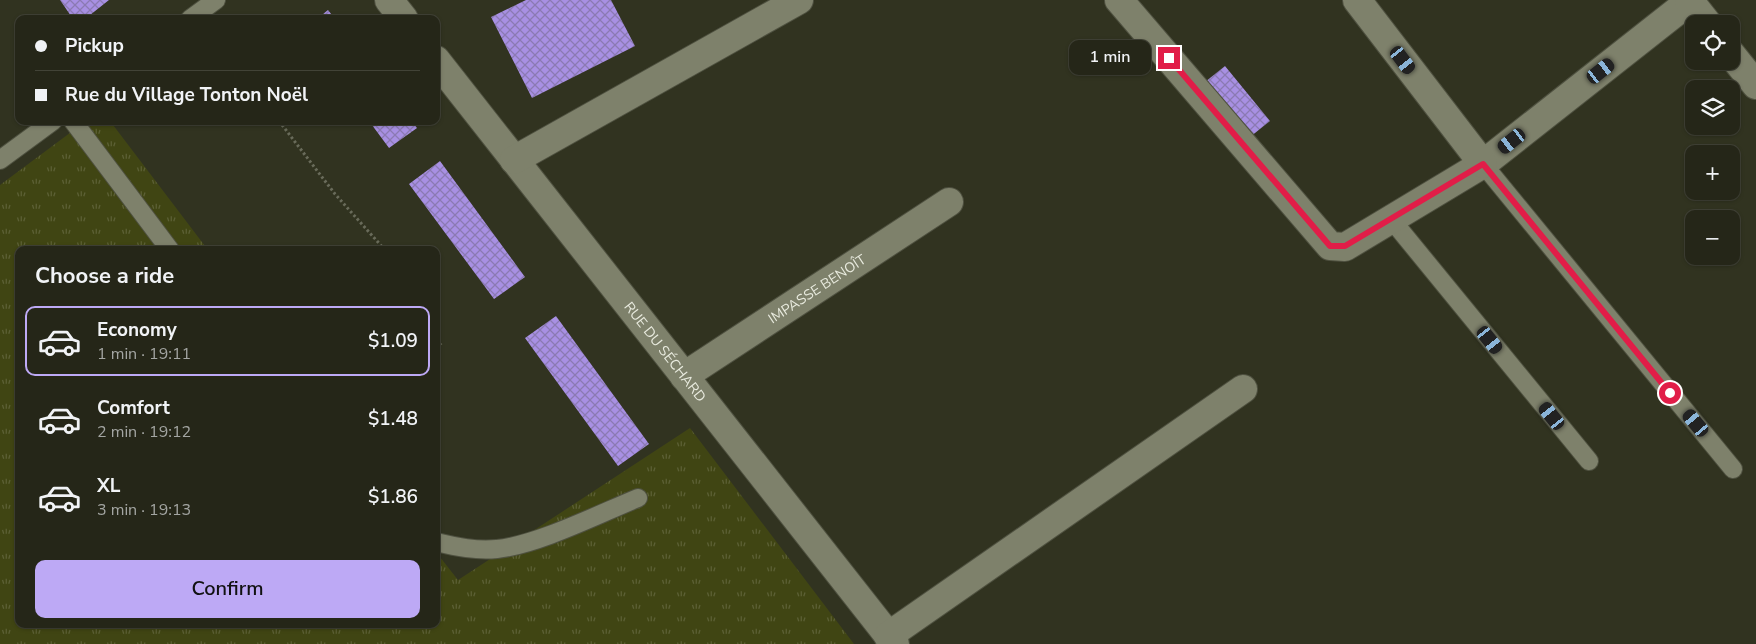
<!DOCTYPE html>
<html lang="en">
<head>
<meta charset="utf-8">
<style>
  :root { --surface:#252618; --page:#313225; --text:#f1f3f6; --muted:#a3a5a2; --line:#424337; --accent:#bda9f5 }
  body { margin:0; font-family:"Nunito Sans",sans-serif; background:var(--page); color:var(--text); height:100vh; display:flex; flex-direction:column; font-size:19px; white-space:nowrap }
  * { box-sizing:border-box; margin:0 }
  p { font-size:16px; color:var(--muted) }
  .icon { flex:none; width:28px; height:28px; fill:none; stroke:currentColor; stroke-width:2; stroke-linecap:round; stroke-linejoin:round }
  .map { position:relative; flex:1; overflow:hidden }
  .sheet { position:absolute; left:15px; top:246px; width:425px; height:382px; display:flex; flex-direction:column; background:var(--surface); border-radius:10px; box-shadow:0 1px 4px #0004,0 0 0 1px var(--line) }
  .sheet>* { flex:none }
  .guide { position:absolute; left:15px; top:15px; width:425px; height:110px; border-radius:10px; box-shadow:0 1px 4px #0004,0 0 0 1px var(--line); display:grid; align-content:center; height:110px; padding:0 20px; background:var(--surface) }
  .fabs { position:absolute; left:1685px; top:15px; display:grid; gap:10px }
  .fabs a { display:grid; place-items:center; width:55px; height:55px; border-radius:10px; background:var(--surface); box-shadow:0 1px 4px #0004,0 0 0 1px var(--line); font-size:25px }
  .end { position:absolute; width:22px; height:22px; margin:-11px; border:6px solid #e11d48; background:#fff; box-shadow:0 0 0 2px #fff }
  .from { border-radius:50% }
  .bubble { position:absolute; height:35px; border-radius:10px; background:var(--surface); box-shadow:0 1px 4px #0004,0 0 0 1px var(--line); font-size:16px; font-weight:600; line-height:35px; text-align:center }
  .car { position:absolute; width:15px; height:30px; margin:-15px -8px; border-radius:6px; box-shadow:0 0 4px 1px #0007; background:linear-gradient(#222 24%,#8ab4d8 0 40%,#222 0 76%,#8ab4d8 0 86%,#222 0) }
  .guide b { display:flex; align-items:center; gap:18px; height:48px; font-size:19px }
  .guide b+b { border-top:1px solid var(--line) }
  .guide i { width:12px; height:12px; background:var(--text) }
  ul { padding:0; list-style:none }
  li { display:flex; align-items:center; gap:15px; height:70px; margin:0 10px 8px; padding:0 10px; border:2px solid transparent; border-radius:10px }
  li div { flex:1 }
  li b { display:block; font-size:19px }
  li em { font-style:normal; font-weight:600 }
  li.active { border-color:var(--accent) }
  li>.icon { width:45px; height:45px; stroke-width:1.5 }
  h2 { padding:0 20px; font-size:22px; line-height:60px }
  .button { display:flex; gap:10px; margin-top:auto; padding:10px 20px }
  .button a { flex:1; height:58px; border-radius:10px; background:var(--accent); color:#111; font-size:20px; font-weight:600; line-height:58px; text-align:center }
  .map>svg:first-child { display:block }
  .grass { fill:url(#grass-tufts) }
  .building { fill:url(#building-cross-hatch) }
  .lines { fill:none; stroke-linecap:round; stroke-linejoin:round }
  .lane-casing { stroke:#4f5140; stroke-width:20 }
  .street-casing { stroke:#4f5140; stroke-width:30 }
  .path { stroke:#696b5a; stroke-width:3; stroke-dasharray:2.5 2.5; stroke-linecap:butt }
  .lane { stroke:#7e816b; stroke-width:18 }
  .street { stroke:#7e816b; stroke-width:28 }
  .route { stroke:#e11d48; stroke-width:6 }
  .labels { text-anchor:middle; stroke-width:5; stroke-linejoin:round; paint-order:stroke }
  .street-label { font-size:14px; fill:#e9ebdf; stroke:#272916 }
</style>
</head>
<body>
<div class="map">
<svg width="1756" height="644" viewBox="0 0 1756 644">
  <defs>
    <pattern id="grass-tufts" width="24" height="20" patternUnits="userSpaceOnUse" patternTransform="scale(1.25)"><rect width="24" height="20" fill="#404513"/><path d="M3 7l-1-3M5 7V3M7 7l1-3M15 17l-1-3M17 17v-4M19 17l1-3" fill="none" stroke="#5c6035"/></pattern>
    <pattern id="building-cross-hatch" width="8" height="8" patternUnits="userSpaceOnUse" patternTransform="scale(1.25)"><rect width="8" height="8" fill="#a890e3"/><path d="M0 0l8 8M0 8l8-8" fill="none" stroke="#8b7ab3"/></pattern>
  </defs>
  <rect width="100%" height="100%" fill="#313320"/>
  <!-- grass -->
  <path class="grass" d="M86,121h24l98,129h-189v375h417v-73l22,28 232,-152 164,216h-854v-459z"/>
  <!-- building -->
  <path class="building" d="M60,0h49l-24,19h-12z
    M526,0h85l24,46 -103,52 -41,-81z
    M328,10l7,9h-18z
    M1225,66l45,55 -20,16 -45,-55z
    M369,121h43l5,7 -28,20z
    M440,161l85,116 -31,22 -85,-115z
    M556,316l93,128 -31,22 -93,-128z"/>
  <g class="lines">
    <!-- lane casing -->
    <g class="lane-casing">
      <path id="lane" d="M190,19l26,-19
        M73,121l97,129
        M0,160l53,-39
        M1483,164l250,305
        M1391,219l198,242
        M436,542c21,5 40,9 61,7 40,-4 102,-35 141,-51"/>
    </g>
    <!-- street casing -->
    <g class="street-casing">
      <g id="street">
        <path d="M389,0l15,19"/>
        <path d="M1119,0l211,246 15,1 138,-83 207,-163"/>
        <path d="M1357,0l126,164"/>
        <path d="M1689,0l19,24"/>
        <path d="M1731,54l25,31"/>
        <path id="s1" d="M436,60l459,584"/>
        <path d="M514,160l285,-160"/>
        <path id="s2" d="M684,376l265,-174"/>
        <path d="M888,636l355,-247"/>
      </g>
    </g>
    <!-- path -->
    <path class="path" d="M279,121l56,73 50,56
      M436,335l5,10"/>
    <!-- lane -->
    <use href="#lane" class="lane"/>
    <!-- street -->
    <use href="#street" class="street"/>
  </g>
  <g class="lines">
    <!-- route -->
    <path class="route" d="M1169,58l161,188h15l138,-82 187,229"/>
  </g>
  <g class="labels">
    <!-- street labels -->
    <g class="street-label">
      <text dy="5" stroke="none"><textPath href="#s2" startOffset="159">IMPASSE BENOÎT</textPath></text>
      <text dy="5" stroke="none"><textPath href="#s1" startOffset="371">RUE DU SÉCHARD</textPath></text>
    </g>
  </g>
</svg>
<div class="fabs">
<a><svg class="icon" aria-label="locate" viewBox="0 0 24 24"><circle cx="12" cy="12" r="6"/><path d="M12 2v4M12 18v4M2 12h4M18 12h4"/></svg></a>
<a><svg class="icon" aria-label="layers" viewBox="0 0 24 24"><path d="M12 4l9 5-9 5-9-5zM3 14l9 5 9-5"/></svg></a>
<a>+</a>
<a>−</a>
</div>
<i class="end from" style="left:1670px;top:393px"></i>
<i class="end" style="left:1169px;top:58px"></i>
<div class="bubble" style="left:1069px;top:40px;width:82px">1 min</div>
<i class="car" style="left:1403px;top:60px;rotate:143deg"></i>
<i class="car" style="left:1601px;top:71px;rotate:52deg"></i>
<i class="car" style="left:1512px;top:141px;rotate:232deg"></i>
<i class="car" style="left:1490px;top:340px;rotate:141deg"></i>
<i class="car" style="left:1552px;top:416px;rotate:321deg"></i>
<i class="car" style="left:1696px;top:423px;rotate:320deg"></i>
<div class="guide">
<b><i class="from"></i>Pickup</b>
<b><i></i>Rue du Village Tonton Noël</b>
</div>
<section class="sheet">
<h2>Choose a ride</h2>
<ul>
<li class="active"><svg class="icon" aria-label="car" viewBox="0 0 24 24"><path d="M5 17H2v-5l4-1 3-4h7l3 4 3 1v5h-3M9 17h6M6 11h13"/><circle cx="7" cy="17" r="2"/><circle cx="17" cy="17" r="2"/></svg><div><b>Economy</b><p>1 min · 19:11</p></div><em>$1.09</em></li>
<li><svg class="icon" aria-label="car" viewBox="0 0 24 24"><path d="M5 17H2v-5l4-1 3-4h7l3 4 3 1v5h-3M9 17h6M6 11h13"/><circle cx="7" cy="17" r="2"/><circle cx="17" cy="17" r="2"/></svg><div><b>Comfort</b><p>2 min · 19:12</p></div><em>$1.48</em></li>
<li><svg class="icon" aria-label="car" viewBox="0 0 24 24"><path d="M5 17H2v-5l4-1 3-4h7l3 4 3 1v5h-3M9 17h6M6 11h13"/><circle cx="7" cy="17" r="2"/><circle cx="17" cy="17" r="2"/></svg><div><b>XL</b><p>3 min · 19:13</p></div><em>$1.86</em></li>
</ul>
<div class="button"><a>Confirm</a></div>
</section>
</div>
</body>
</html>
